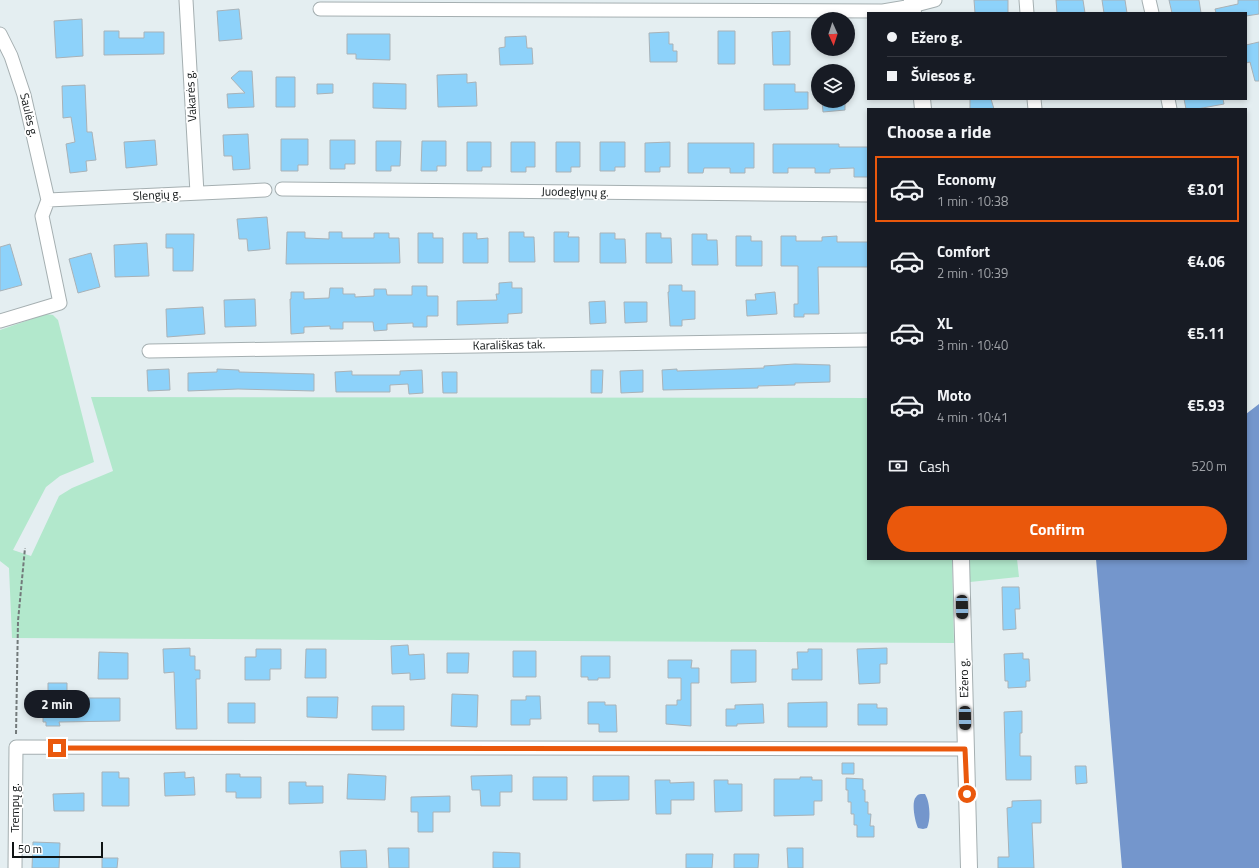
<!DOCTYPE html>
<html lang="en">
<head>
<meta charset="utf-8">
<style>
  :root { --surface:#171b24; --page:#20242c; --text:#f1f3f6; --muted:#9ea1a6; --line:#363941; --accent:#ea580c }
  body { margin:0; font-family:"Titillium Web",sans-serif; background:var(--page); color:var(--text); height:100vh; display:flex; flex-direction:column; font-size:15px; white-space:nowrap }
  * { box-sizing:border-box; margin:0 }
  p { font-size:13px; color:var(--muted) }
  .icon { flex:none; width:22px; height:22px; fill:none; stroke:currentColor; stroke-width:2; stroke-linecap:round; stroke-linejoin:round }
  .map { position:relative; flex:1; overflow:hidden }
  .side { position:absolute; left:867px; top:108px; width:380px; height:452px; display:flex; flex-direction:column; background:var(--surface); border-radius:0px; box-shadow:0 2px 6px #0003 }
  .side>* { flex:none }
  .banner { position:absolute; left:867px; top:12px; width:380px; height:88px; border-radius:0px; box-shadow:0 2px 6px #0003; display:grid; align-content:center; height:88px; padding:0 20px; background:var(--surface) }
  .needle { width:26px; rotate:177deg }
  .buttons { position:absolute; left:811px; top:12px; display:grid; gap:8px }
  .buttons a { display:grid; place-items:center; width:44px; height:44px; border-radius:50%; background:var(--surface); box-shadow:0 2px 6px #0003; font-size:20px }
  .scale { position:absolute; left:12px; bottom:10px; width:91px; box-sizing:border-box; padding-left:4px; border:2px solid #0f1314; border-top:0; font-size:11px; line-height:14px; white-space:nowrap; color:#0f1314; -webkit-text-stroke:3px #fff; paint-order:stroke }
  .end { position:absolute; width:18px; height:18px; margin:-9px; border:5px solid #ea580c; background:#fff; box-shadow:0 0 0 2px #fff }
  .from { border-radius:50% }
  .bubble { position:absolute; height:28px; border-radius:14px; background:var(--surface); box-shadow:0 2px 6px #0003; font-size:13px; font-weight:700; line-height:28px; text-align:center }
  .car { position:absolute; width:12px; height:24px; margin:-12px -6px; border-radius:5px; box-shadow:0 0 3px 1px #0007; background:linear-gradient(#222 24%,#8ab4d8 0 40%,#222 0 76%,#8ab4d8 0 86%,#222 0) }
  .banner b { display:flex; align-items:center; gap:14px; height:38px; font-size:15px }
  .banner b+b { border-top:1px solid var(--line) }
  .banner i { width:10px; height:10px; background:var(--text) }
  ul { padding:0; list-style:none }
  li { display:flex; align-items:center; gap:12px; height:66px; margin:0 8px 6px; padding:0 12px; border:2px solid transparent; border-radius:0px }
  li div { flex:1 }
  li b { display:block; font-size:15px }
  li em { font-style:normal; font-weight:700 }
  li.current { border-color:var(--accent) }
  li>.icon { width:36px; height:36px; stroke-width:1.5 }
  h2 { padding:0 20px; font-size:18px; line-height:48px }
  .pay { display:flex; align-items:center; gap:10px; height:44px; padding:0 20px; font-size:15px }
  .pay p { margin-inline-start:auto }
  .cta { display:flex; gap:8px; margin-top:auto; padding:8px 20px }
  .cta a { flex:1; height:46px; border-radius:24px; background:var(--accent); color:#fff; font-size:16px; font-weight:700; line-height:46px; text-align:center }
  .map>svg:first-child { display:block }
  .green { fill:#b2e8cc }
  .water { fill:#7496cc }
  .building { fill:#8dd2fa; stroke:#a9b2b7 }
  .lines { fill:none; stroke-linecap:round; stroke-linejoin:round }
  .minor-casing { stroke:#a5afb1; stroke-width:15 }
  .major-casing { stroke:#a5afb1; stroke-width:18 }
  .path { stroke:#737a7b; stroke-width:2; stroke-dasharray:4 2; stroke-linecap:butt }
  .minor { stroke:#fff; stroke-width:13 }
  .major { stroke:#fff; stroke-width:16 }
  .route { stroke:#ea580c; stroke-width:5 }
  .labels { text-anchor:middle; stroke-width:3.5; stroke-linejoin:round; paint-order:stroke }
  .street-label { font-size:12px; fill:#0f1314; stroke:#fff }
</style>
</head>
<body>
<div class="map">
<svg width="1259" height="868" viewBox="0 0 1259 868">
  <rect width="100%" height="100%" fill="#e4eef1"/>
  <!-- green -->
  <path class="green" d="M46,314l7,1 5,5 36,142 -34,14 -14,11 -33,63 18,6 28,-60 13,-8 41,-17 -22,-74 777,1v161h84l2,84 -942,-5 -3,-70 -9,-7v-231z
    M970,559h47l2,18 -49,5z"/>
  <!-- water -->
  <path class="water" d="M1259,404v464h-137l-26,-309h150v-145z
    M921,794h4c5,8 6,25 2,34l-4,1 -5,-1c-3,-6 -7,-26 -2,-31 1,-2 3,-3 5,-3z"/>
  <!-- building -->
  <path class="building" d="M974,0h34v13h-33z
    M1056,0h27l2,13h-28z
    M1102,0h23l2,13h-23z
    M1169,0h30l2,13h-29z
    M1238,0h21v14l-13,2v-3h-30l-1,-4 23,-5z
    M239,9l3,30 -23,2 -2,-30z
    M82,19l1,37 -27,2 -2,-37z
    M104,31h15v7h25v-6h20v22l-60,1z
    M718,31h17v33h-17z
    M790,31v34h-17l-1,-33z
    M669,32v12h4v7h4v11h-27l-1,-29z
    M347,34h43v26l-34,-1v-5h-9z
    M526,36l1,12h5l1,16 -33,1 -1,-17 6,-1v-10z
    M1259,42v39h-4l-5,-19 -4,1v-18z
    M239,71h13l2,36 -26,1 -1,-14 18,-1 -14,-15z
    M467,74v9l9,-1 1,24 -39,1 -1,-32z
    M276,77h19v30h-19z
    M373,83l33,1v25l-33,-1z
    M317,84h16v9l-16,1z
    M764,84h31v8h13v17l-44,1z
    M85,85l2,47h5l4,28 -10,1 1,10 -17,2 -4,-29 9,-2 -4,-25 -8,1 -1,-32z
    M970,99h21l3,10h-24z
    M1184,99h39l1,5 -27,5h-11z
    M822,101h23v9l-22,2z
    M248,134l2,35 -17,1 -1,-14h-8l-1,-21z
    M281,139h27v26h-10v6h-17z
    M155,140l2,25 -31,3 -2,-26z
    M330,140h25v24h-10v5h-15z
    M376,141h25l-1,25h-9v5h-15z
    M422,141h24v25h-9v5h-16z
    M467,142h24v25h-9v4h-15z
    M511,142h24v25h-9v5h-15z
    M556,142h24v25h-9v5h-15z
    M600,142h25v25h-10v4h-15z
    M670,142v25h-10v5h-15v-29z
    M688,143h66v25h-9v5h-15v-5h-26l-1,5h-15z
    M773,144h66v3h29v30h-14v-9l-24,1v4h-15v-5h-27v5h-15z
    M267,217l3,32 -22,2 -1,-12h-8l-2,-20z
    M287,232h18v6l24,1v-7h13v6h32v-5h15v5h10l1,25 -114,1z
    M509,232h15v5h10l1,25h-26z
    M554,232h15l-1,5h11v25h-25z
    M418,233h15v5h10v25h-25z
    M463,233h14v6l11,-1v25h-25z
    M600,233h15v6h10l1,24h-26z
    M646,233h15v5h10l1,25h-26z
    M166,234h28l-1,37h-20v-23h-7z
    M692,234h15v6h10l1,25h-26z
    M736,236h15v5h11v25h-26z
    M781,236h15v5h26v-4l15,-1v6h31v25h-50l1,47h-15v3h-10v-13h4v-38h-17z
    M147,243l2,33 -34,1 -1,-32z
    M10,244l12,41 -22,6v-44z
    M91,253l9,34 -22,6 -9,-34z
    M512,282v6h10v25l-14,1v9l-51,2v-24l40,-1 -1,-6h3v-11z
    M669,285h13v6h13v28l-13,1v6h-12l-2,-34h1z
    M412,286h15v10h11v20h-11v11h-14v-4l-26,1v6l-13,1 -1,-9h-30v7h-13v-3l-26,1v6l-13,1 -1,-35h1v-7h13v7l25,-1 1,-10h13v6h12v3l19,-1v-7h12l1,6h25z
    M775,292l2,22 -30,2 -1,-16h10l-1,-6z
    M255,299l1,27 -31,1 -1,-27z
    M605,301l1,22 -16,1 -1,-22z
    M624,302h23v20l-22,1z
    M203,307l2,27 -38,3 -1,-28z
    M795,364l35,1v17l-35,1v2l-37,1v2l-95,2 -1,-20 15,-1v2l87,-3v-2z
    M169,369l1,21 -22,1 -1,-21z
    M217,369l22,1v2l75,2v17l-76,-2 -50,2v-18l29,-1z
    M422,370l1,23 -14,1 -1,-10 -18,1v7h-54l-1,-20 17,-1v4h48v-4z
    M591,370h12l-1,23h-11z
    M643,370v22l-22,1 -1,-22z
    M442,372h15v21h-14z
    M1002,587h17l1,22h-5l1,20 -13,1z
    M408,645l1,10 15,-1 1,25 -15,1v-7l-18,1 -1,-28z
    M190,648v8h5v14h5v9h-4l1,50h-21l-2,-57 -10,1 -1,-24z
    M887,648v16h-7v19l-21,1 -2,-35z
    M256,649h25v20h-11v11h-25v-23h11z
    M306,649h20v29h-21z
    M808,649h14v31h-30v-11h6l-1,-17h11z
    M731,650h25v32l-25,1z
    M513,651h23v26h-23z
    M99,652l29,1v26h-30z
    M447,653h22l-1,20h-21z
    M1023,653v6h6l1,22h-4v6l-18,1v-7h-3l-1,-27z
    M581,656h29v22h-12v2h-10v-3h-7z
    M668,660h24l-1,8h8v15h-8v43l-25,-2v-19h11v-5h4v-22h-13z
    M48,683h19v13h10v2h43v23l-61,1 1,4h-14v-4h-3v-24h5z
    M452,694l26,1 -1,32 -26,-1z
    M526,696h14l1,23h-11v6h-19v-25h15z
    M307,697h31l-1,21 -30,-1z
    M588,702h17v3h11l1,27h-18v-8h-11z
    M827,702v25h-39v-24z
    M228,703h27v20h-27z
    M763,704l1,19 -27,1v2h-11v-17h9v-4z
    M858,704h19v4h10v17h-29z
    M372,706h32v24h-32z
    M1022,711v22h-2v23h11v24h-25l-2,-68z
    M842,763h12v11h-12z
    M1075,766h11l1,17 -11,1z
    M102,772h17v6h10v28h-27z
    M185,772v6l9,-1 1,18 -30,1 -1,-23z
    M226,774h14v3h21v21h-25v-6h-10z
    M348,774l38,2 -1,24 -38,-1z
    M512,775v17h-12v14h-19l-1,-16h-8l-1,-14z
    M593,776h36v24l-36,1z
    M533,777h34v23h-34z
    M800,777h12v3h10v21h-8v14l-40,1v-37h26z
    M846,778l17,1v11h2v12h3v12h3l-1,12h4v11h-17v-12h-3v-11h-3v-12h-3v-12h-2z
    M655,780h15v3l24,-1v18h-23v14h-15z
    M714,780h14v4h14v27l-27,1z
    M289,782h17v4h17v17l-34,1z
    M84,793v18h-30l-1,-17z
    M450,796v16h-17v20h-15v-20h-7v-15z
    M1041,800v23h-9l2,45h-36v-11h11l-2,-49 5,-1v-6z
    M33,842l27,1 -1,25h-27z
    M388,848h21v20h-20z
    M787,848h16v20h-15z
    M366,850l1,18h-26l-1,-17z
    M493,852l27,1v15h-27z
    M686,854h27l-1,14h-26z
    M734,854h25l-1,14h-24z
    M102,858h16l-1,10h-15z"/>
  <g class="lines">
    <!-- minor casing -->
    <g class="minor-casing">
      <path id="minor" d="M186,0l11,193
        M1026,0l1,13
        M1149,0l3,13
        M320,9l563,2 29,-5 23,-6
        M0,34l11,22 13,39 24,105
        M1034,99l1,10
        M1168,99l2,10
        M282,189l586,6
        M48,200l217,-10
        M0,321l60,-18 -18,-87 6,-16
        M149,351l719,-11
        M15,868l1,-121 949,2"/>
    </g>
    <!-- major casing -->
    <g class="major-casing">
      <path id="major" d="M912,0l1,13
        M922,99l1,10
        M961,559l8,309"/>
    </g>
    <!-- path -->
    <path class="path" d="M16,734l2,-113 7,-73"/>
    <!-- minor -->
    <use href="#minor" class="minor"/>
    <!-- major -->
    <use href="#major" class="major"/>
  </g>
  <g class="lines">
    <!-- route -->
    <path class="route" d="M57,748l908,1 2,45"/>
  </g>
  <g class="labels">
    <!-- street labels -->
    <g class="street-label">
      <text transform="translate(191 96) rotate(-93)" y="4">Vakarės g.</text>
      <text transform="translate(29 115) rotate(77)" y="4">Saulės g.</text>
      <text transform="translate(575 192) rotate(1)" y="4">Juodeglynų g.</text>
      <text transform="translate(157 195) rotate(-3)" y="4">Slengių g.</text>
      <text transform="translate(509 345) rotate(-1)" y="4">Karališkas tak.</text>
      <text transform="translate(964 678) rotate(-91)" y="4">Ežero g.</text>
      <text transform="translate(15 808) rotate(-90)" y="4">Trempų g.</text>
    </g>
  </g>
</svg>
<div class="buttons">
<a><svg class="needle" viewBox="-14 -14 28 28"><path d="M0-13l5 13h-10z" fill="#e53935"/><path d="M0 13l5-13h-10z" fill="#9ea1a6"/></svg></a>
<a><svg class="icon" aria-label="layers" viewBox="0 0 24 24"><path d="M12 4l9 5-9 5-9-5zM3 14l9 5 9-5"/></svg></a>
</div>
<div class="scale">50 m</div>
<i class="end from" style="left:967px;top:794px"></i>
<i class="end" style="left:57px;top:748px"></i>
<div class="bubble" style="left:24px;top:690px;width:66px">2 min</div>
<i class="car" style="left:962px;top:607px;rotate:179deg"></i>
<i class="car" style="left:965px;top:718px;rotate:179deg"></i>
<div class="banner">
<b><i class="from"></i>Ežero g.</b>
<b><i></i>Šviesos g.</b>
</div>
<section class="side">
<h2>Choose a ride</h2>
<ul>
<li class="current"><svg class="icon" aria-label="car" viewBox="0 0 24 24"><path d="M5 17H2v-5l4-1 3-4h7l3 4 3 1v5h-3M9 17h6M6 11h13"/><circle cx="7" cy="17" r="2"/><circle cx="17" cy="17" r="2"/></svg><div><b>Economy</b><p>1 min · 10:38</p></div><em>€3.01</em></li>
<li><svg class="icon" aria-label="car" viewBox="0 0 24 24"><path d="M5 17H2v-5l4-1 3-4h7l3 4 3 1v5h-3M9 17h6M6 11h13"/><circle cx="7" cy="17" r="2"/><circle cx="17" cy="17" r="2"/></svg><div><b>Comfort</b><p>2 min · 10:39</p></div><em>€4.06</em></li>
<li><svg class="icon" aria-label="car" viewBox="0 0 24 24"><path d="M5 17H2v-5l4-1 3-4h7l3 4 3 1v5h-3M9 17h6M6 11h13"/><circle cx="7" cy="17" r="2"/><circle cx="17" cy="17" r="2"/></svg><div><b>XL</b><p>3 min · 10:40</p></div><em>€5.11</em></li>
<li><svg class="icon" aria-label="car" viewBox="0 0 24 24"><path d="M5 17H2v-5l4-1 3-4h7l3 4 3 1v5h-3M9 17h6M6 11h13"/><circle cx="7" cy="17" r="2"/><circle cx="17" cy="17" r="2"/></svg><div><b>Moto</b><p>4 min · 10:41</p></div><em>€5.93</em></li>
</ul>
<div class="pay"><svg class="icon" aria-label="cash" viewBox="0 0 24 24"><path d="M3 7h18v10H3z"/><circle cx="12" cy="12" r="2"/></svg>Cash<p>520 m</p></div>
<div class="cta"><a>Confirm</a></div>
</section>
</div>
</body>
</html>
